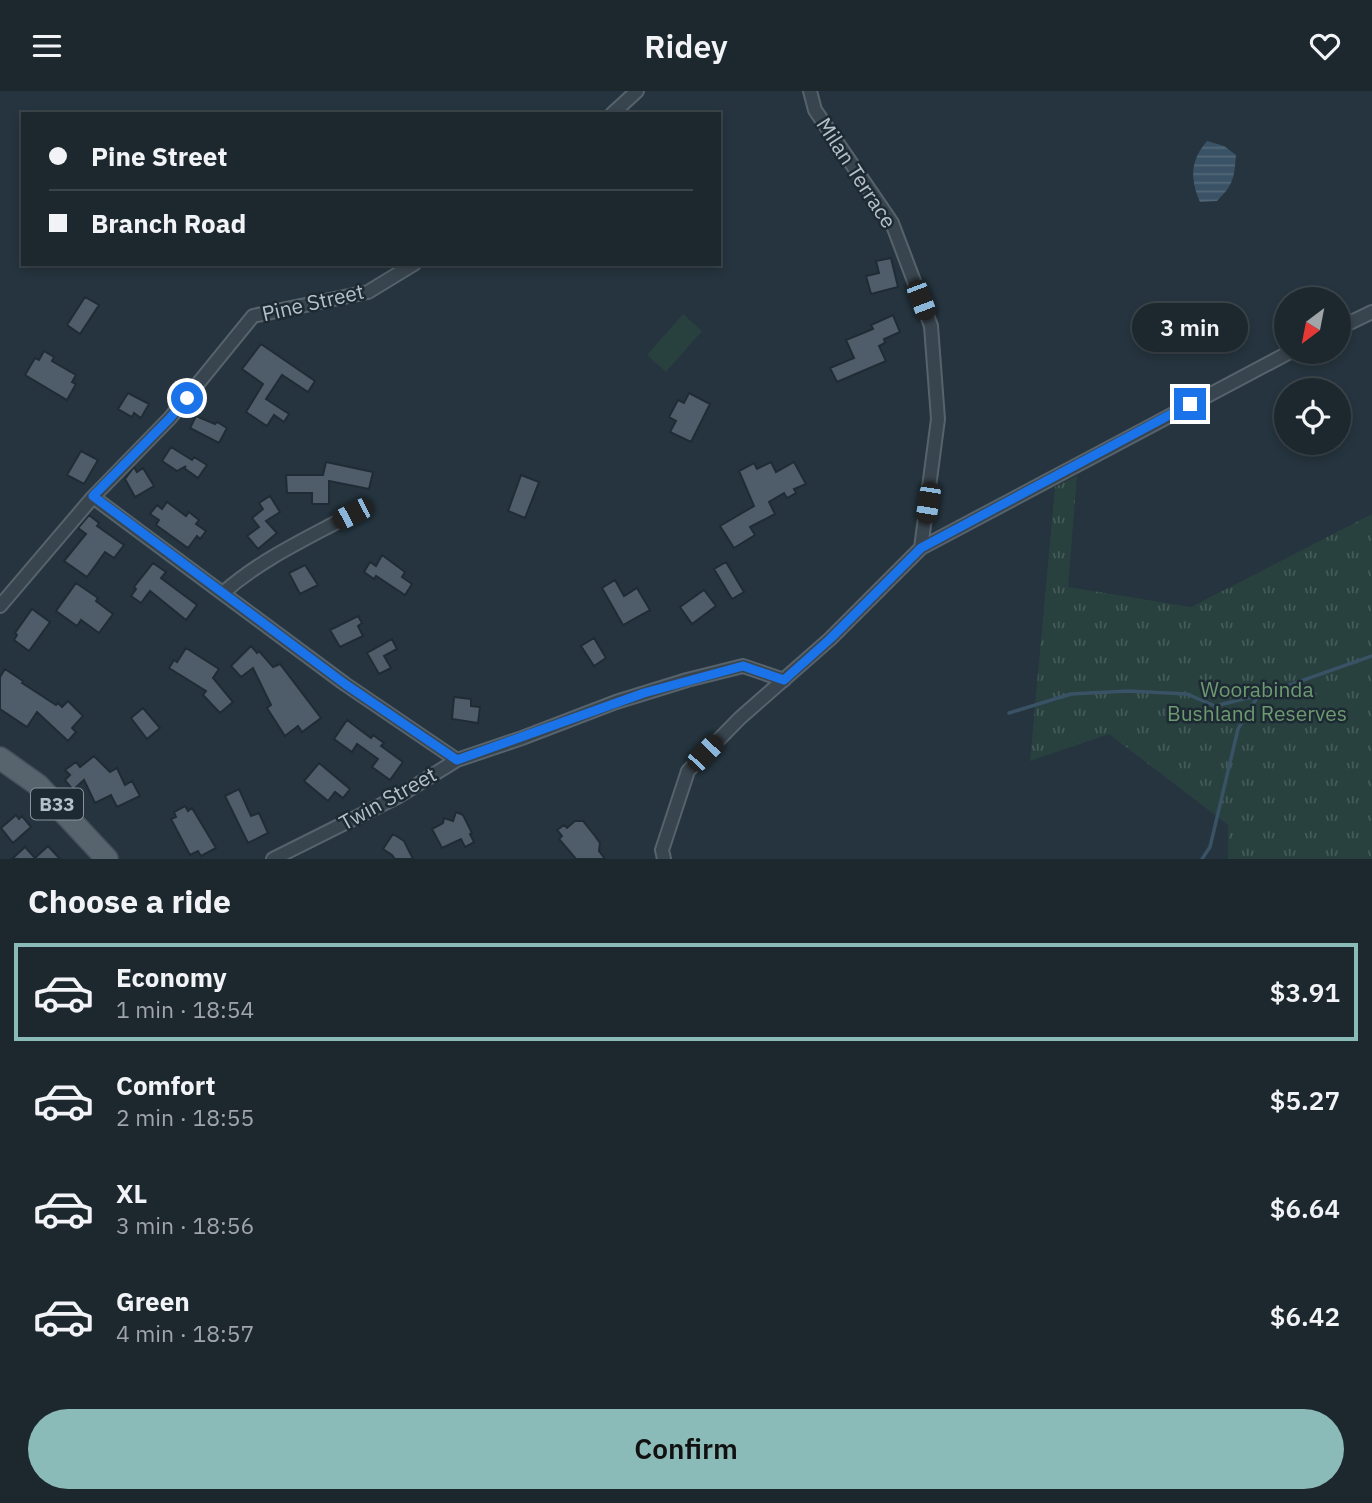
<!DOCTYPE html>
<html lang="en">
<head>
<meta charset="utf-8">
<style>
  :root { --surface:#1c272e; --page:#252f36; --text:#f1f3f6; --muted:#a0a5aa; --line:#3a444a; --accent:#8bbbb9 }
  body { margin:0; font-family:"IBM Plex Sans",sans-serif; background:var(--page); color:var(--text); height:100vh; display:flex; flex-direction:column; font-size:26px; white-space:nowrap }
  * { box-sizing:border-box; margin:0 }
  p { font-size:23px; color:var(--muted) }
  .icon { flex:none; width:38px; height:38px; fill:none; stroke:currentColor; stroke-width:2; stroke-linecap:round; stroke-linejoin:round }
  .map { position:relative; height:768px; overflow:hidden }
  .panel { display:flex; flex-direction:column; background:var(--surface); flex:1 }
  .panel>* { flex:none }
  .hud { position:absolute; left:21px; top:21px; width:700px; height:154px; border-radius:0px; box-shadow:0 4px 10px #0003,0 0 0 2px var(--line); display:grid; align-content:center; height:154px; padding:0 28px; background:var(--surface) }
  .needle { width:46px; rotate:212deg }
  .tools { position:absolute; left:1274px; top:196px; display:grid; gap:14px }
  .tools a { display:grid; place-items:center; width:77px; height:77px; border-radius:50%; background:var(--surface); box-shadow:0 4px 10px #0003,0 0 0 2px var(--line); font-size:35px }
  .end { position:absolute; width:32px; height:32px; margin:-16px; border:9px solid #1a73e8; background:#fff; box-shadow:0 0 0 4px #fff }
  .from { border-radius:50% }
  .bubble { position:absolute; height:49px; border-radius:24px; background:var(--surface); box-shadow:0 4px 10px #0003,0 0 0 2px var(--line); font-size:23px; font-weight:600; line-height:49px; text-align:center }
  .car { position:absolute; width:21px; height:42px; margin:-21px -10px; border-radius:9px; box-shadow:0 0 5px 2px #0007; background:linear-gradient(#222 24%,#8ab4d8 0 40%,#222 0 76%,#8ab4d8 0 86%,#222 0) }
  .hud b { display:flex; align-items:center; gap:24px; height:66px; font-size:26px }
  .hud b+b { border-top:2px solid var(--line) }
  .hud i { width:18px; height:18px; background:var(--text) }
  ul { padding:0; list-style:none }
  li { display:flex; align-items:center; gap:21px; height:98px; margin:0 14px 10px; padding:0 14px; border:4px solid transparent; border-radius:0px }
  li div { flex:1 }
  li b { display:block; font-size:26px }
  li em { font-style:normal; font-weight:600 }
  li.current { border-color:var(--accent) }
  li>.icon { width:63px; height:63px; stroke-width:1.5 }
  h2 { padding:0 28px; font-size:32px; line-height:84px }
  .button { display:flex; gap:14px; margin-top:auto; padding:14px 28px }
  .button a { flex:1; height:80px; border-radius:42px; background:var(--accent); color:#111; font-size:28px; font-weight:600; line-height:80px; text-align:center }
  header { display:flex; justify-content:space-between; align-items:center; height:91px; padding:0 28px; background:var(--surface); font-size:32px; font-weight:600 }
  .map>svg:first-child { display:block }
  .grass { fill:#28413f }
  .park { fill:url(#park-tufts) }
  .water { fill:url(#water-rules) }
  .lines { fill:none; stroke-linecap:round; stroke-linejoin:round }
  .stream { stroke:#395265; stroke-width:3.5 }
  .building { fill:#4e5d69; stroke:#202c35; stroke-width:2 }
  .street-casing { stroke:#57636c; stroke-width:16 }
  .primary-casing { stroke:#45515a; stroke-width:24 }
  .street { stroke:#39454e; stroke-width:12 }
  .primary { stroke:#57646e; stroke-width:21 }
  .route { stroke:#1a73e8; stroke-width:9 }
  .labels { text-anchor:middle; stroke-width:5; stroke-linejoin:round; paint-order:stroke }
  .shield { fill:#1e2a33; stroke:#88939c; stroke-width:2 }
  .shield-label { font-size:19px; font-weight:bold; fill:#b5c0c9 }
  .street-label { font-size:21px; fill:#b5c0c9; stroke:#1e2a33 }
  .park-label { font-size:21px; fill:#6d9a70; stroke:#1e2a33 }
</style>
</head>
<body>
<header><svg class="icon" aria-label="menu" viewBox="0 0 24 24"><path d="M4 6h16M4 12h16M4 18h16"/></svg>Ridey<svg class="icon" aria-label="heart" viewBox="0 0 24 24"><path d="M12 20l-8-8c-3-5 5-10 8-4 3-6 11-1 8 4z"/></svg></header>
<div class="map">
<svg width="1372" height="768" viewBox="0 0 1372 768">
  <defs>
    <pattern id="park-tufts" width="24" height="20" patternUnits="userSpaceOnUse" patternTransform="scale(1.75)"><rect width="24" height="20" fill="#28413f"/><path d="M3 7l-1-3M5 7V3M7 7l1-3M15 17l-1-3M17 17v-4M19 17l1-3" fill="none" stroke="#455b59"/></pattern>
    <pattern id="water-rules" width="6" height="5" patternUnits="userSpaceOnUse" patternTransform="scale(1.75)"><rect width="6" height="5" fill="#395265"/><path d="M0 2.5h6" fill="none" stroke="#53697a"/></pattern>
  </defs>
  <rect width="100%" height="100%" fill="#25343e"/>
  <!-- grass -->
  <path class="grass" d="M683,223l19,17 -36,41 -19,-17z"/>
  <!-- park -->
  <path class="park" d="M1077,385l-9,111 123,20 181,-93v345h-144v-34l-119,-91 -79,27 25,-274z"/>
  <!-- water -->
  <path class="water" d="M1207,50l17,5 12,9c-2,23 -2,29 -19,46l-17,1c-10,-24 -10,-41 7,-61z"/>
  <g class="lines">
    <!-- stream -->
    <path class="stream" d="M1009,622l62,-19 57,-3 59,3 28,12 41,-10
      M1202,768l8,-12 28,-118 20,-33 114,-40"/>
  </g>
  <!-- building -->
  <path class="building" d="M891,167l7,29 -27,7 -5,-18 13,-3 -3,-12z
    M85,206l14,8 -19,29 -13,-9z
    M893,224l7,17 -16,7 1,4 -6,3 7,15 -49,21 -7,-14 24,-10 -8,-18 27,-11 -2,-4z
    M261,253l54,37 -7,11 -26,-17 -16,24 23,15 -5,8 -10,-7 -7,11 -21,-14 17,-28 -21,-15z
    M44,260l10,6 -2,4 24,14 -4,7 4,2 -9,16 -42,-25 10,-17 4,2z
    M128,302l21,11 -8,14 -7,-5 -2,4 -14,-8z
    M689,302l21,11 -19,38 -21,-10 6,-11 -7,-4 9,-17 6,3z
    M196,325l19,8 2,-2 10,6 -8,15 -29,-15z
    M171,356l21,13 2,-3 13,8 -9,13 -14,-10 2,-2 -9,5 -15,-10z
    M81,360l17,9 -14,24 -17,-9z
    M326,371l47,10 -4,17 -40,-8v23h-17v-11h-25l-1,-18h37z
    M771,371l5,10 18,-10 12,22 -12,5 2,4 -9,5 -3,-5 -15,9 6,12 -25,13 5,8 -21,13 -14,-22 34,-20 -15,-35 15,-8 3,6z
    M134,376l3,5 6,-4 11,18 -19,11 -10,-18z
    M521,384l18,7 -14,36 -17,-7z
    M270,405l10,16 -14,9 11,12 -19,16 -11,-13 12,-9 -7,-9 11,-9 -4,-6z
    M167,411l19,14 3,-4 10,8 -3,4 10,7 -6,8 -3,-3 -9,12 -32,-23 3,-5 -9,-6 7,-9 5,4z
    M89,424l10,8 -2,3 27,19 -10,13 -9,-6 -18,25 -23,-16 22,-27 -8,-6z
    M382,464l23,17 -3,5 10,7 -7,11 -29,-19 -2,3 -10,-7 6,-10 6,4z
    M726,471l18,30 -12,7 -18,-30z
    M153,472l13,9 -5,6 36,27 -11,15 -36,-29 -9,12 -10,-7 5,-7 -2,-2z
    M305,474l13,20 -18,9 -11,-21z
    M615,489l9,16 13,-8 13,22 -27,15 -21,-37z
    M76,492l22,15 -2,3 17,13 -14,19 -18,-13 -4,6 -21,-15z
    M704,499l12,16 -24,18 -12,-17z
    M32,518l18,13 -21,29 -15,-11 3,-5 -2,-2z
    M358,525l4,7 -4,3 5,10 -23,11 -10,-17z
    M594,547l12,20 -12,8 -13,-20z
    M392,548l5,10 -13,7 7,12 -12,6 -12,-21z
    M251,555l6,7 2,-2 14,16 7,-3 41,54 -19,14 -4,-6 -13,10 -18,-28 4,-3 -18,-37 -12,9 -10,-11z
    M186,557l33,21 -6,9 20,24 -13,11 -17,-18 3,-4 -37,-23 5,-8 3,2z
    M5,578l18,12 -1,2 34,22 2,-2 4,4 6,-6 15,15 -11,12 4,4 -8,9 -31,-29 -10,15 -27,-18v-32z
    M454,606l17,2v7l9,1 -2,16 -26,-4z
    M143,617l17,20 -13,11 -16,-21z
    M347,629l24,18 2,-3 11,8 -3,3 22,16 -13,18 -18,-13 6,-8 -21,-15 -5,8 -18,-13z
    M94,665l16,16 7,-4 8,17 7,-4 8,15 -23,11 -6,-12 -16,8 -11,-23 -11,10 -8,-10 5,-5 -5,-5 11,-8 4,5z
    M319,672l31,26 -7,9 -8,-6 -7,9 -24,-20z
    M239,698l12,27 8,-3 9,20 -20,10 -23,-47z
    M185,715l3,5 4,-3 24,40 -15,8 -3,-5 -8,4 -19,-36 5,-2 -2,-5z
    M456,721l7,3 9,18 -2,1 4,8 -9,5 -4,-8 -19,9 -10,-19 11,-6 1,-5 9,3z
    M16,724l3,4 3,-3 9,11 -18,16 -12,-15z
    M575,730h8l12,15 5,7 -1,8 6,8h-29l-17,-20 3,-3 -5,-6 7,-5 3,3z
    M393,743l11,7 9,18h-18l-3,-4 -9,-6z
    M48,755l12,13h-48l13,-12 10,11z"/>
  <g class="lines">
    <!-- street casing -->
    <g class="street-casing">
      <path id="street" d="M612,23l25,-23
        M1339,237l33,-16
        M93,406l252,187 112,76
        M921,457l369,-196
        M223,502c38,-34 85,-55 129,-79
        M0,515l93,-109 77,-79 83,-102 115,-24 46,-28
        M273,768l126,-63 58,-36 65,-22 94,-36 71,-22 56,-14 41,14
        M664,768l-2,-9 26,-79 52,-53 90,-79 91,-91 17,-129 -7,-93 -39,-103 -77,-113 -5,-19"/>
    </g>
    <!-- primary casing -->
    <g class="primary-casing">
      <path id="primary" d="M0,667l38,27 69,74"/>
    </g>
    <!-- street -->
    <use href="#street" class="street"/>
    <!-- primary -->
    <use href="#primary" class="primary"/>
  </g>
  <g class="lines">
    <!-- route -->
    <path class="route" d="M187,307l-17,20 -77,78 252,188 112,76 187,-67 99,-27 41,14 46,-41 91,-91 269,-144"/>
  </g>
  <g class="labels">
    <!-- shield labels -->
    <rect class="shield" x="31" y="697.5" width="52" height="31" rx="5"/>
    <g class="shield-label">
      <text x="57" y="720">B33</text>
    </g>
    <!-- street labels -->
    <g class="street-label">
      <text transform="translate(856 82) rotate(57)" y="7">Milan Terrace</text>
      <text transform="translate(313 212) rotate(-13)" y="7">Pine Street</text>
      <text transform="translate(388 708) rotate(-29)" y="7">Twin Street</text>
    </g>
    <!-- park labels -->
    <g class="park-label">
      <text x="1257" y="606">Woorabinda<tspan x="1257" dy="24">Bushland Reserves</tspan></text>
    </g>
  </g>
</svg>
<div class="tools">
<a><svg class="needle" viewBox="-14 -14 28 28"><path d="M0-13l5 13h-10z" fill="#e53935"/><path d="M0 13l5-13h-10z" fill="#a0a5aa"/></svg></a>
<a><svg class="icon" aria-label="locate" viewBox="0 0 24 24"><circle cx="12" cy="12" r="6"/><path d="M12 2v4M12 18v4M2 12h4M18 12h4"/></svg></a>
</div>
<i class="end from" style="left:187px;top:307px"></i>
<i class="end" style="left:1190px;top:313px"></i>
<div class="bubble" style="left:1132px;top:212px;width:116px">3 min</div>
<i class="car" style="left:921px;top:209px;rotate:159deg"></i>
<i class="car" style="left:928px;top:412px;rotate:189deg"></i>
<i class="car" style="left:352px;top:423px;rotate:243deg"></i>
<i class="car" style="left:705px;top:662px;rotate:44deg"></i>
<div class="hud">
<b><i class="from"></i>Pine Street</b>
<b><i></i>Branch Road</b>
</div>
</div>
<section class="panel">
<h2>Choose a ride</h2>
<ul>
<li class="current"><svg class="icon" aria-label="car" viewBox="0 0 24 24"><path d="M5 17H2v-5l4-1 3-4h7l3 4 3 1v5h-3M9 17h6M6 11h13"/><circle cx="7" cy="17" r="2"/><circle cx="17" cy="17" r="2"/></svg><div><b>Economy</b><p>1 min · 18:54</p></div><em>$3.91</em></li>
<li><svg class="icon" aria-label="car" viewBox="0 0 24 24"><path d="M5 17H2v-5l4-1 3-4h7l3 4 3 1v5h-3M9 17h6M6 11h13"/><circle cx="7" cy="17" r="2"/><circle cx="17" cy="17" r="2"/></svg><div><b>Comfort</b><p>2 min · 18:55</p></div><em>$5.27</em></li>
<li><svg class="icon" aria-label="car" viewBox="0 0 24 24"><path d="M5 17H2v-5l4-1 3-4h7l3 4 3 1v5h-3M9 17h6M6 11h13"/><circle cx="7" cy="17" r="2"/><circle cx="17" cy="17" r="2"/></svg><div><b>XL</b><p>3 min · 18:56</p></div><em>$6.64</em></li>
<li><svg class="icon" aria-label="car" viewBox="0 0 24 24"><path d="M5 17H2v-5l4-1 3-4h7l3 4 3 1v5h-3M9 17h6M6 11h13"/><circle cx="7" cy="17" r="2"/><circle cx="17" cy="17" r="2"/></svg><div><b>Green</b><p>4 min · 18:57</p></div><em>$6.42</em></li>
</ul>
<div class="button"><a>Confirm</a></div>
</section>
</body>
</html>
